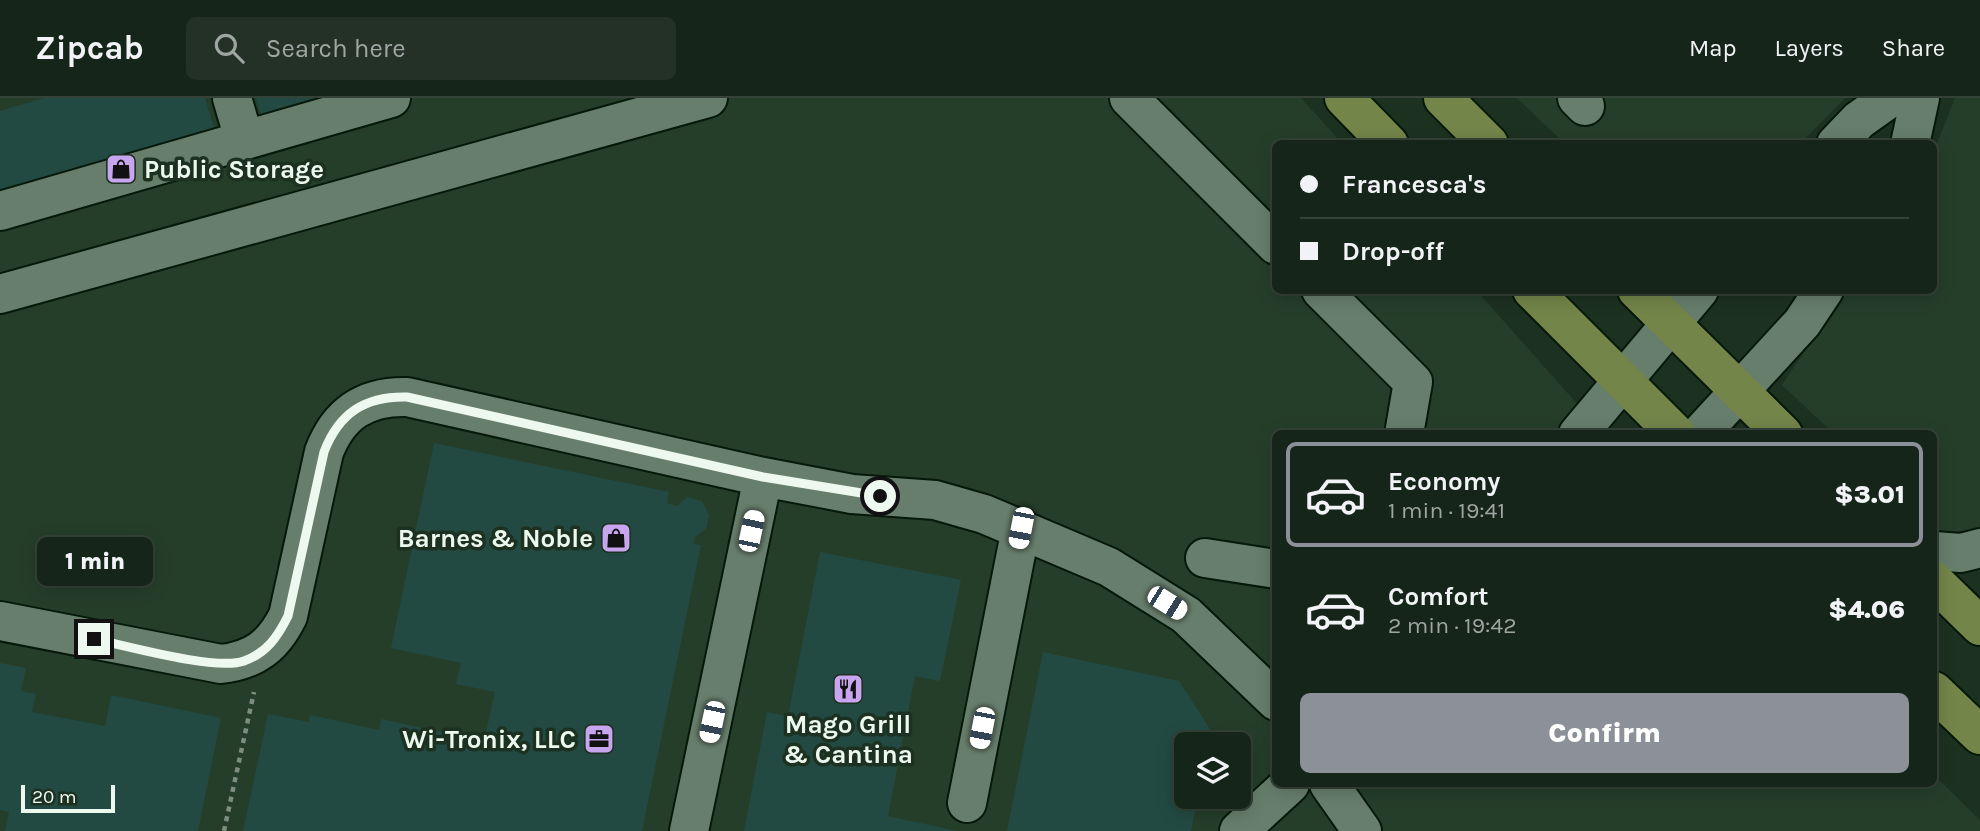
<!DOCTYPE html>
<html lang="en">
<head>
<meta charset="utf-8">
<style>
  :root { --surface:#162519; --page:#233126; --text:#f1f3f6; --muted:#9ea5a2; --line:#354238; --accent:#8c9099 }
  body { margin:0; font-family:Karla,sans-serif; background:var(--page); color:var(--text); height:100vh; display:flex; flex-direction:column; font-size:26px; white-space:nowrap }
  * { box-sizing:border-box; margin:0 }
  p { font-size:23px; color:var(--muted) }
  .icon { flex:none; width:38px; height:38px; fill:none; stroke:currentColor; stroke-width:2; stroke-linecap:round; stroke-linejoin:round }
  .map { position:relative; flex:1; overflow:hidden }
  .details { position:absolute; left:1272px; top:332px; width:665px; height:357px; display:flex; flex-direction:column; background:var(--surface); border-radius:10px; box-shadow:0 4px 18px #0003,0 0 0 2px var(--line) }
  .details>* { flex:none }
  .guide { position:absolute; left:1272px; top:42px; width:665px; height:154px; border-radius:10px; box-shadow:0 4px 18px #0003,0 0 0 2px var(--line); display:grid; align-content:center; height:154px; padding:0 28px; background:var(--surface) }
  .controls { position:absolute; left:1174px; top:634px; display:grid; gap:14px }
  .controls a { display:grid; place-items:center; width:77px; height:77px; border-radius:10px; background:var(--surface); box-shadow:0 4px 18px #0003,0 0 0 2px var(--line); font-size:35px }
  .scale { position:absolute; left:21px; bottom:18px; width:94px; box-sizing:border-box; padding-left:7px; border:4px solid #edf9ee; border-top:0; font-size:19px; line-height:24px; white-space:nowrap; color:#edf9ee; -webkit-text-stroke:5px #1d3121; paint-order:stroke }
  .end { position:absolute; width:32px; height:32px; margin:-16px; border:9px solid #edf9ee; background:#111; box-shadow:0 0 0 4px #111 }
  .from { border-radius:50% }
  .bubble { position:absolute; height:49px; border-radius:10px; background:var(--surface); box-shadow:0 4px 18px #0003,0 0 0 2px var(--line); font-size:23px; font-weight:800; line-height:49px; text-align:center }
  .car { position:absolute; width:21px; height:42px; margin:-21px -10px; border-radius:9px; box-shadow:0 0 5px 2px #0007; background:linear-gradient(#fff 24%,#345 0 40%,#fff 0 76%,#345 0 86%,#fff 0) }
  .guide b { display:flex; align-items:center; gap:24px; height:66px; font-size:26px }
  .guide b+b { border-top:2px solid var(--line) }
  .guide i { width:18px; height:18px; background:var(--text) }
  ul { padding:12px 0 0; list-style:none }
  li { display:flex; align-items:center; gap:21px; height:105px; margin:0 14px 10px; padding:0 14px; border:4px solid transparent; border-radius:10px }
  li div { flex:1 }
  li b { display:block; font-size:26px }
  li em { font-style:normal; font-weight:800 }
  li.selected { border-color:var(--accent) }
  li>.icon { width:63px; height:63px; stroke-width:1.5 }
  .action { display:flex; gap:14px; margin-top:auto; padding:14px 28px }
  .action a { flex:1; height:80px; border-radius:10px; background:var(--accent); color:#fff; font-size:28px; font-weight:800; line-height:80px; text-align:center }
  header { display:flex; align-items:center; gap:42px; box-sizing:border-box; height:98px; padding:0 35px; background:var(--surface); border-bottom:2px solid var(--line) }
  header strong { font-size:33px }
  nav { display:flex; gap:38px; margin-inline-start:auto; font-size:24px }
  .search { width:490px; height:63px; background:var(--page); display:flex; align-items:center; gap:18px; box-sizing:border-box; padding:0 24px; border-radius:10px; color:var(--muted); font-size:26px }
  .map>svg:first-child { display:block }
  .built { fill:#253e2a; fill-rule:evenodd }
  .building { fill:#224a43 }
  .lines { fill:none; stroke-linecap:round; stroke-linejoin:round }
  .minor-casing { stroke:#06180a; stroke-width:42 }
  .major-casing { stroke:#06180a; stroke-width:42 }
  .path { stroke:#7d8d80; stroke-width:4.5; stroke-dasharray:5 5; stroke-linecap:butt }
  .minor { stroke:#687e6c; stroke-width:38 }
  .major { stroke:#738549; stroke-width:38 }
  .route { stroke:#edf9ee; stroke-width:9 }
  .labels { text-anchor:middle; stroke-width:7; stroke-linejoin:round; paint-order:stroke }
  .poi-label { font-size:26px; font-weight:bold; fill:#edf9ee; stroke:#1d3121; text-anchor:end }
</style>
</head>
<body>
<header>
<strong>Zipcab</strong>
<div class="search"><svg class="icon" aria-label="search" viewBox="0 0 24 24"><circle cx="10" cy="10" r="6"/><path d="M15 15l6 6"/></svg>Search here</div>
<nav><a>Map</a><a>Layers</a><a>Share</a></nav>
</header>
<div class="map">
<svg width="1980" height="733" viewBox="0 0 1980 733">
  <rect width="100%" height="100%" fill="#1d3121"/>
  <!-- built -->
  <path class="built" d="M0,0h1301l41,45 -66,1v146l201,1 127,143h-328v350h658v-9l46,45v11h-1980zM1186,646h53v52h-53z
    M1517,0h328l-45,46 -236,-1z
    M1955,0h25v474l-46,-44v-94h-100l-52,-49 63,-94 89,-1v-139z"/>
  <!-- building -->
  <path class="building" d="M44,0h161l12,39 -217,65v-91z
    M256,0h95l-87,27z
    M434,345l235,49 -2,11 10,3 10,-9 15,4 7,14 -3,14 -11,8 -1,7 7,1 -59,286h-399l25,-117 41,8 1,-7 69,15 2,-11 103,22 11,-49 -39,-8 5,-21 -70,-15z
    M820,454l141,28 -21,101 -25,-5 -27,140 69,15h-213l23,-119 21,4z
    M1043,554l136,29 33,51 -3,12h-23v52h12l-7,35h-184z
    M0,565l26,5 -5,23 15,3 -4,18 73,14 6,-31 110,23 -23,113h-193l4,-19 -9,-2z"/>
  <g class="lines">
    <!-- minor casing -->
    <g class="minor-casing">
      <path id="minor" d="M232,0l12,41
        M1129,0l147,147
        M1577,0l8,8
        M1836,46l23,-24 31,-22
        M1910,46l10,-46
        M0,113l391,-113
        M1321,192l92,92 -9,52
        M0,196l708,-196
        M1578,336l121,-144
        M1700,336l102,-111 22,-33
        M1934,453l27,2 19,-5
        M1205,460l71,11
        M0,523l221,43c34,-4 52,-18 67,-48l36,-164c15,-39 41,-56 83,-55l356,80 89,17 83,6 49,14 125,53 77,48 90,86
        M1329,686l33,47
        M967,705l54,-275
        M689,733l74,-354
        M1239,733l51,-47"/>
    </g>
    <!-- major casing -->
    <g class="major-casing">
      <path id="major" d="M1344,0l45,46
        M1443,0l46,46
        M1532,192l144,144
        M1637,192l146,144
        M1934,483l46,45
        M1934,593l46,44"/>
    </g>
    <!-- path -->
    <path class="path" d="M224,733l30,-139"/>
    <!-- minor -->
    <use href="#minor" class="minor"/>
    <!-- major -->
    <use href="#major" class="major"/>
  </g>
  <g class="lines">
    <!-- route -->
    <path class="route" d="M94,541c33,7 122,32 150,22 23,-8 34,-25 44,-45l36,-164c15,-39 41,-56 83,-55l356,80 117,19"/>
  </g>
  <!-- icons -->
  <defs>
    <g id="shop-square" transform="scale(1.575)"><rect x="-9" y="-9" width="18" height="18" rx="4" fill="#c8a5ef" stroke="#1d3121"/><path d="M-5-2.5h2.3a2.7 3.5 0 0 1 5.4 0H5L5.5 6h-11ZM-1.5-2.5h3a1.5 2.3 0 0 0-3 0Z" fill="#111"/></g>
    <g id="restaurant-square" transform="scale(1.575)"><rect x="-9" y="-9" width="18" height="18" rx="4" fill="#c8a5ef" stroke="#1d3121"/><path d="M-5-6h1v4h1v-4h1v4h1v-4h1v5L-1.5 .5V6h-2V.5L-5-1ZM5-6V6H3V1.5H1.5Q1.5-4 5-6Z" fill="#111"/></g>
    <g id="office-square" transform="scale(1.575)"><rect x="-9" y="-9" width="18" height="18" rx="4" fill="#c8a5ef" stroke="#1d3121"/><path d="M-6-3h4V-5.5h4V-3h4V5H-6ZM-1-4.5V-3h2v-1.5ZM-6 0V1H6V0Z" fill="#111"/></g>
  </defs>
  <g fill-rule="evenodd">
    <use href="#shop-square" x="121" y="71"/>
    <use href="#shop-square" x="616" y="440"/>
    <use href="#restaurant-square" x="848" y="591"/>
    <use href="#office-square" x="599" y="641"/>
  </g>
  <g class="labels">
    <!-- poi labels -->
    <g class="poi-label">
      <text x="144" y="80" text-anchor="start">Public Storage</text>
      <text x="593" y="449">Barnes &amp; Noble</text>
      <text x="848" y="635" text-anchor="middle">Mago Grill<tspan x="848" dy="30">&amp; Cantina</tspan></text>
      <text x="576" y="650">Wi-Tronix, LLC</text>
    </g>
  </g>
</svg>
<div class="controls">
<a><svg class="icon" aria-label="layers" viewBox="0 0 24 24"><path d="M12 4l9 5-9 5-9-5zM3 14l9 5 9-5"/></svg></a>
</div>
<div class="scale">20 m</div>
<i class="end from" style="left:880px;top:398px"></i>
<i class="end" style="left:94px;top:541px"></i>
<div class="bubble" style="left:37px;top:439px;width:116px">1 min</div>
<i class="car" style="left:1021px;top:430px;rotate:191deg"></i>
<i class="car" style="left:751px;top:433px;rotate:12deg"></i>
<i class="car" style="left:1167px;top:505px;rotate:122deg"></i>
<i class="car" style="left:712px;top:624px;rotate:192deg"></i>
<i class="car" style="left:982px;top:630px;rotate:191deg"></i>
<div class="guide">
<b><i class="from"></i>Francesca's</b>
<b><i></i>Drop-off</b>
</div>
<section class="details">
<ul>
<li class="selected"><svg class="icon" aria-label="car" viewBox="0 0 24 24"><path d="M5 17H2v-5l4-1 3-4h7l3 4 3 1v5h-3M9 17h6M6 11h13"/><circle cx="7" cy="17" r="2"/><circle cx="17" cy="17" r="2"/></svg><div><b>Economy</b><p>1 min · 19:41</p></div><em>$3.01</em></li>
<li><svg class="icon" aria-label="car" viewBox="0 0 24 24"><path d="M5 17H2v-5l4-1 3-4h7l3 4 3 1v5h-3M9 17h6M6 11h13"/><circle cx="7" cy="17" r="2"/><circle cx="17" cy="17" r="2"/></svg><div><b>Comfort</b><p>2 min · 19:42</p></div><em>$4.06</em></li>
</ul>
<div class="action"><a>Confirm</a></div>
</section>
</div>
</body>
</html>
